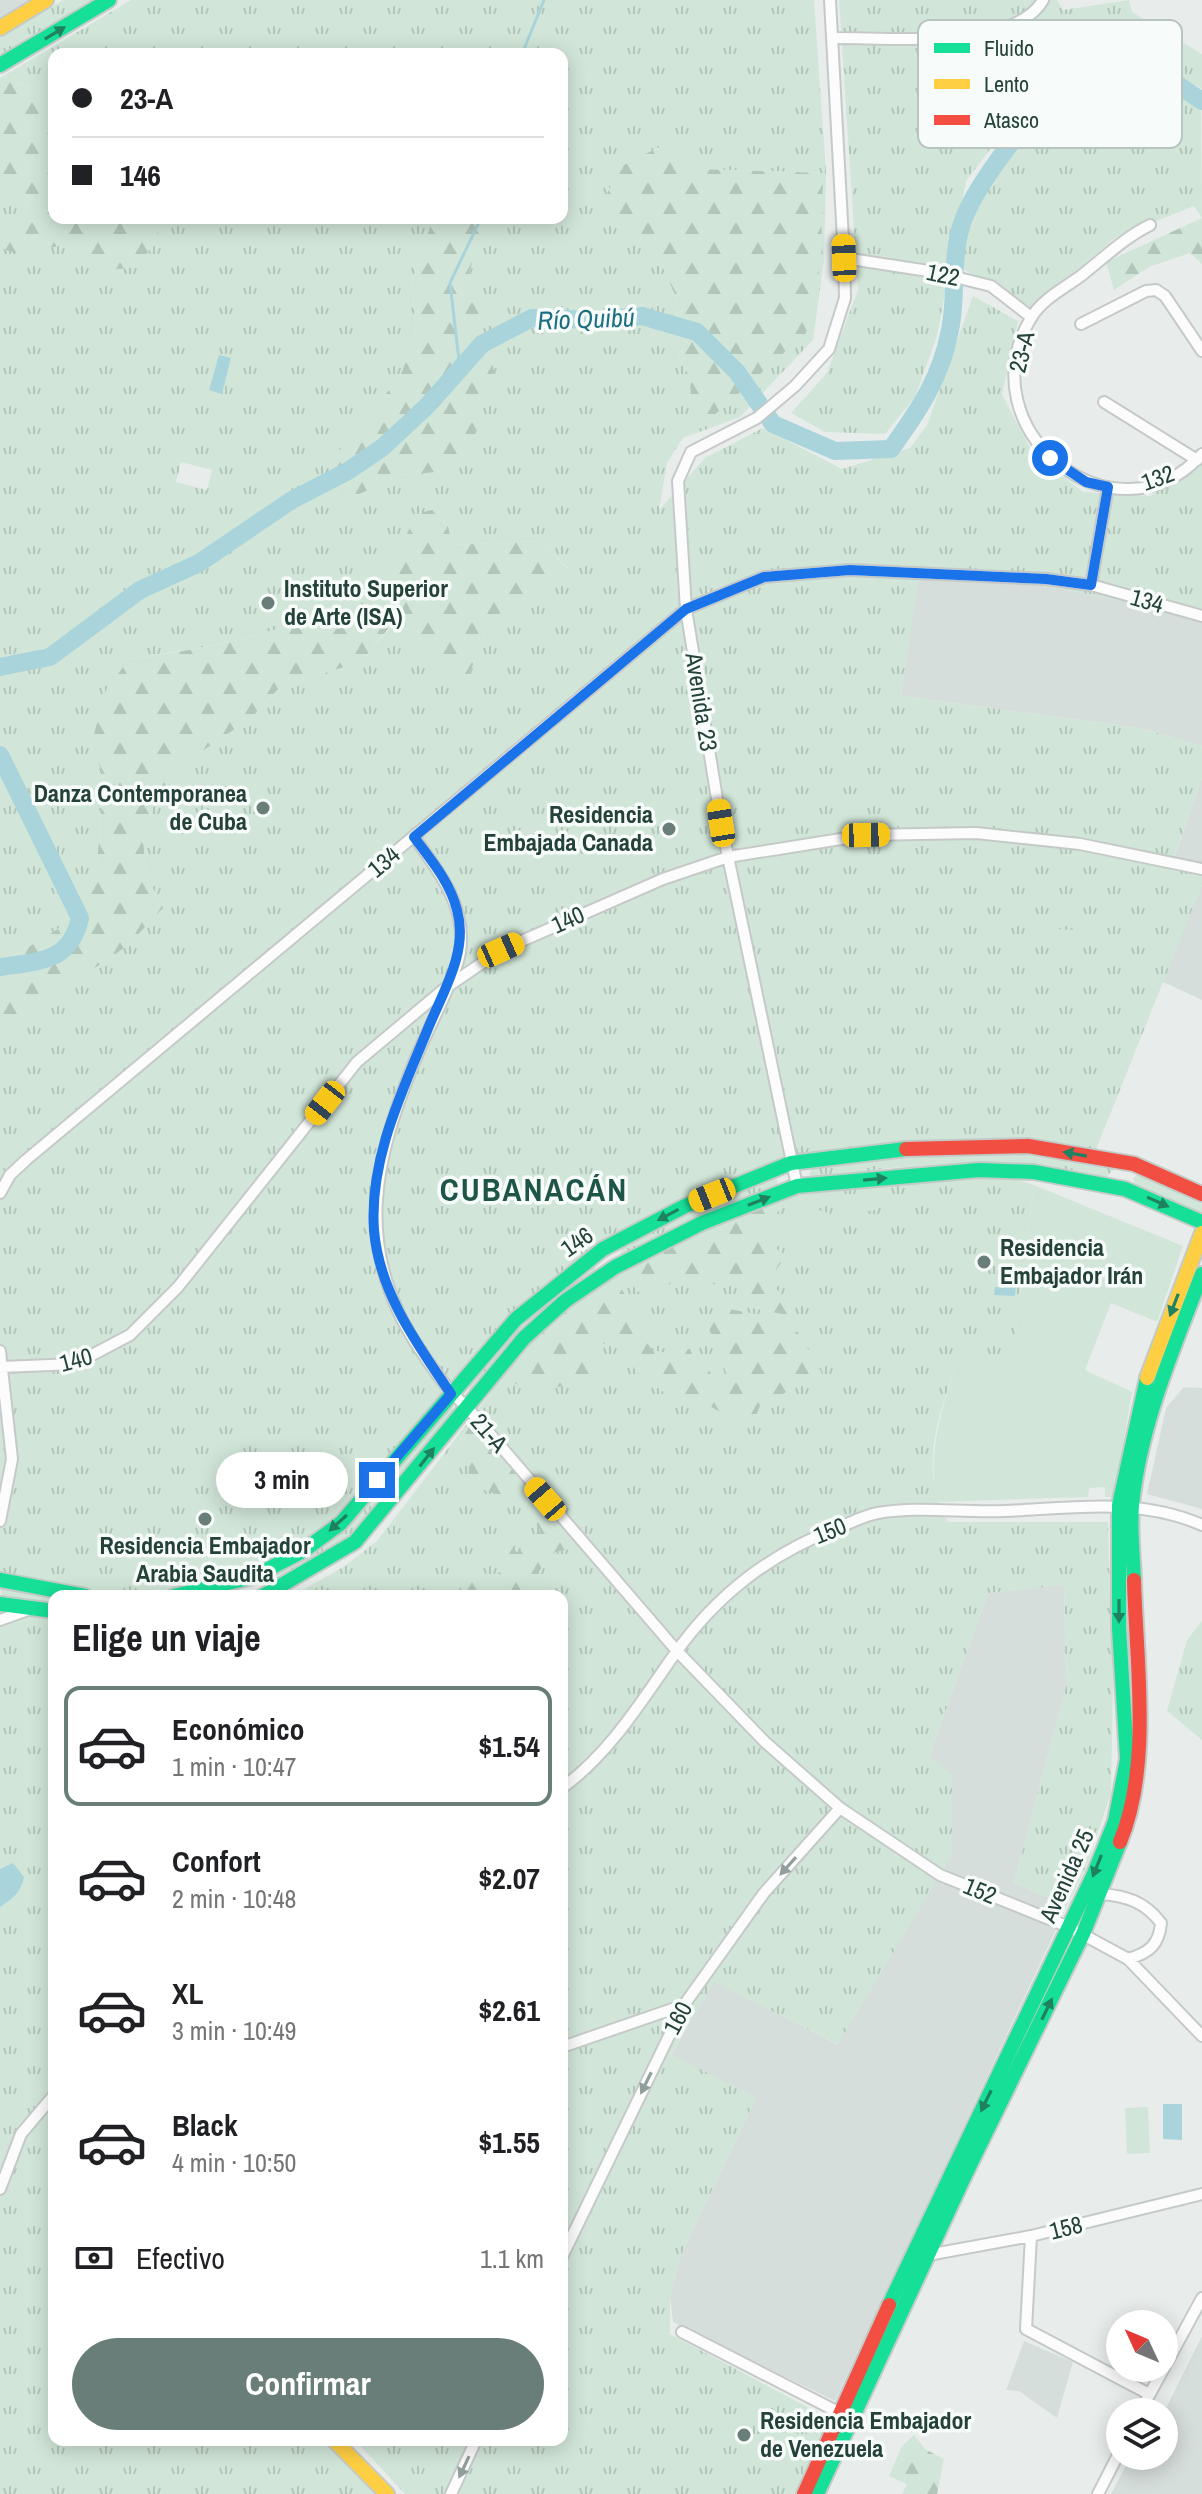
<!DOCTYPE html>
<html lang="es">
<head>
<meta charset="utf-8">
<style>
  :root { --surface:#fff; --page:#f6f6f6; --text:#202124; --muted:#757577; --line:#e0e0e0; --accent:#697e78 }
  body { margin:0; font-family:"Archivo Narrow",sans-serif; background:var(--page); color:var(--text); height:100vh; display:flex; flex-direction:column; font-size:30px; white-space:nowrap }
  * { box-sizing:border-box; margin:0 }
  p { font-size:26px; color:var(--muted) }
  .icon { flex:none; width:44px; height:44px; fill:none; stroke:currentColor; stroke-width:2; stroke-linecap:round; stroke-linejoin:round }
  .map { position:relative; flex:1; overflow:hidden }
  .panel { position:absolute; left:48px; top:1590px; width:520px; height:856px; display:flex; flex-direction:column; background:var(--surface); border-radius:16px; box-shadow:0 4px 20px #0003 }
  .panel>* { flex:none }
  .top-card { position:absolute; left:48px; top:48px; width:520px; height:176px; border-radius:16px; box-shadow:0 4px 20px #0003; display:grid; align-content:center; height:176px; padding:0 24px; background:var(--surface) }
  .needle { width:52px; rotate:314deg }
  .tools { position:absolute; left:1106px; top:2310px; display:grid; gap:16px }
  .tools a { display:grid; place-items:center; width:72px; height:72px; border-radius:50%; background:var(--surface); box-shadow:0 4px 20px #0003; font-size:40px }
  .end { position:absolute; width:36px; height:36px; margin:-18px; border:10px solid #1a73e8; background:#fff; box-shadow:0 0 0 4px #fff }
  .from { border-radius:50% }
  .bubble { position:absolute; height:56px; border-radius:28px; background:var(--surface); box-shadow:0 4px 20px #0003; font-size:26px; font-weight:800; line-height:56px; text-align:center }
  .car { position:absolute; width:24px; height:48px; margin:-24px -12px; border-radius:10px; box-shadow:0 0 6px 2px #0007; background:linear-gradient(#f5c518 24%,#345 0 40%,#f5c518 0 76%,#345 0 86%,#f5c518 0) }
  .top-card b { display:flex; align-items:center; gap:28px; height:76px; font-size:30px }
  .top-card b+b { border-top:2px solid var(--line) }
  .top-card i { width:20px; height:20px; background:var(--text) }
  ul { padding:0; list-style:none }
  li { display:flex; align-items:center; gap:24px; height:120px; margin:0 16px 12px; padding:0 8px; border:4px solid transparent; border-radius:16px }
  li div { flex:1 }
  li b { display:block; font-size:30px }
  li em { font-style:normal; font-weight:800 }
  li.active { border-color:var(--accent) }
  li>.icon { width:72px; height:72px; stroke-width:1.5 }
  h2 { padding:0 24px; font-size:36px; line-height:96px }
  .pay { display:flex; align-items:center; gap:20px; height:88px; padding:0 24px; font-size:30px }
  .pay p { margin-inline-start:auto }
  .button { display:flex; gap:16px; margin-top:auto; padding:16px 24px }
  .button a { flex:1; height:92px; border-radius:48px; background:var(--accent); color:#fff; font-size:32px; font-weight:800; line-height:92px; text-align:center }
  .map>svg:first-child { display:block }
  .built { fill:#d6dedb }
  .grass { fill:url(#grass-tufts); fill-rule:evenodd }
  .forest { fill:url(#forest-firs) }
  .garden { fill:#d1e6d8 }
  .water { fill:#a9d4db }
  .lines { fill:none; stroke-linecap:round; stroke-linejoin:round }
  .stream { stroke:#a9d4db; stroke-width:3 }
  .river { stroke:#a9d4db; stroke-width:18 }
  .street-casing { stroke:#c5cac8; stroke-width:14 }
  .fast-casing { stroke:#c3cbc8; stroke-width:18 }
  .slow-casing { stroke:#c3cbc8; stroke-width:18 }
  .jam-casing { stroke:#c3cbc8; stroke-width:18 }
  .street { stroke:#fcfcfc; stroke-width:10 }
  .fast { stroke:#16e098; stroke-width:14 }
  .slow { stroke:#ffcf43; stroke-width:14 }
  .jam { stroke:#f24e42; stroke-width:14 }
  .oneway { fill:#1e8160 }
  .oneway2 { fill:#909f9b }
  .route { stroke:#1a73e8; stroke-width:10 }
  .poi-dot { fill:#697e78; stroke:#f7fbf9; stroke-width:3 }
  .labels { text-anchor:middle; stroke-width:7; stroke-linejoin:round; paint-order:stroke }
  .street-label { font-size:24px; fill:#24423a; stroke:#f7fbf9 }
  .poi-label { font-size:24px; font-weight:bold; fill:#24423a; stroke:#f7fbf9; text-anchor:start }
  .water-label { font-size:26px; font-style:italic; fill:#1c6f80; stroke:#f7fbf9 }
  .district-label { font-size:32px; font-weight:bold; letter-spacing:2px; fill:#1f5548; stroke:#f7fbf9 }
  .key { fill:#f7fbf9; stroke:#b8c4c0; stroke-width:2 }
  .key-label { font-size:22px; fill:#24423a }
</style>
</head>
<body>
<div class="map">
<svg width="1202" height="2494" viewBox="0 0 1202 2494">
  <defs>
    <pattern id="grass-tufts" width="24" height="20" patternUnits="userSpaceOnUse" patternTransform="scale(2)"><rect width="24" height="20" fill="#d1e6d8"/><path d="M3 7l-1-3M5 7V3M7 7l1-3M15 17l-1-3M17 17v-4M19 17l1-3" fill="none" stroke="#b3c6ba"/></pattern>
    <pattern id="forest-firs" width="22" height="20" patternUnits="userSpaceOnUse" patternTransform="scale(2)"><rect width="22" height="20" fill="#d1e6d8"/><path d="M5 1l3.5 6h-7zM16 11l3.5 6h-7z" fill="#b3c6ba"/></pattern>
  </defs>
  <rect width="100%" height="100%" fill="#e8edeb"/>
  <!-- built -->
  <path class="built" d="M0,0h46l-46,28z
    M918,576l134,11 150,29v130l-62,-18 -239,-32z
    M1202,778v91l-29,-8z
    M1202,885v115l-41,-19z
    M1184,1387l18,1v121l-55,-15 19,-86z
    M1064,1584l2,103 -52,196 53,23 -232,495 -162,-79 -3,-26 10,-39 76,-159 -85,-43 43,-74 123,63 92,-288 59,-163z
    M1202,2336v158h-91l20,-38h33v-44z
    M1024,2341l49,21 -16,56 -38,-27 -13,-1z"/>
  <!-- grass -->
  <path class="grass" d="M63,0h36l-99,58v-20z
    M131,0h683l12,172 -2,88 -11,80 -73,77 -57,21 -16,25 -8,47 46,-52 58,-30 79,41 68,-21 17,-23 46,-129 45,25 -16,73 30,58 51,40 67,4 52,-37v158l-150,-30 -133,-11 -18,120 239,32 62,18v32l-29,82 29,9v16l-109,272 -65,-11 -237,17 -106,43 -132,80 -212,237 -88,54 -79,19h-89l-85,-16v-556h20l37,-30 70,-48 19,-72 -3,-36 11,-33 22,-36 75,-51 30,-32 80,-24 32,-38 70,66 28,-71 78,-50 -30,-28 -87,4 -4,-19 -12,-17 -17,4c-14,22 -30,55 -50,71 -66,50 -161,63 -240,75l-38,86 13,32 -7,86 -39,66 -41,25 -17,5v-780l2,6 29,13 -10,20 -13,10 16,28 37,-11 47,25 51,-35 -7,-17h293l-15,9 -18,54 4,54 -15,39 -44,58 -28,29 11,42 61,-28 36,-3 38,-169 -6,-30 6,-23 31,-15 -1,-17h57v-164h-508v47c-15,-11 -35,-23 -54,-17v-6zM663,146l38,23 122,4 -17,159 -32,27 -83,46 -1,-29 -10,-16 -5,-65 -16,-37 -43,-34zM181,462l31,8 -5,20 -31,-8z
    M839,0h218l6,10 66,-10 3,12 70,42v35l-94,-55 -68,50 -74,97 -29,155 -22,61 -30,37 -60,-2 -34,-19 36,-40 31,-83z
    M1105,48l32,9 64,42 1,119 -8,-12 -78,31 -85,72 -68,-40 -2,-43 39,-71 80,-91z
    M1027,1153l87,16 -8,8 -65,-13 -39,-2 -113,6 -76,11 -4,-4 4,-8 112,-12z
    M1140,1173l62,31v10l-67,-30 -2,-6z
    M939,1177l74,1 21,7 -22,177 -53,-6c-18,53 -43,114 -11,166h160l5,164 -2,107 -24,72 -20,41 -53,-23 52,-196 -2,-102 -76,8 -59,163 23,19v80l-114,189 -124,-62 -43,72 85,44 -76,159 -10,39v38l158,84 -34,76h-389l-50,-54h207v-844h-270l53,-30 32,-25 149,-194 86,-73 186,-84z
    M773,1178l5,3 -1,6 -154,70 -3,-3 3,-8 69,-36z
    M594,1263l3,8 -125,121 -3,-3c6,-35 96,-102 125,-126z
    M450,1406l6,6 -99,119 -17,14 -71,41 -4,-1 3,-9 81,-51z
    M0,1587l54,9v8l-52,-6z
    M0,1604l54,7v829h281l52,54h-387z
    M1202,1621v119l-35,-29 20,-71z"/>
  <!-- forest -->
  <path class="forest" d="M9,81l29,8 16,12v117h98l7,17 -21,32 -31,3 -46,-25 -37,11 -21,-7 5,-21 13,-10 10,-20 -29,-13 -2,-6v-95z
    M663,145l38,24 122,4 -2,89 -15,71 -95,85 -20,-13 -1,-29 -10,-16 -5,-65 -16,-37 -43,-34 -11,-25 13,-31z
    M445,218h60l1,17 -30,15 -7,23 25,98 -23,78 -11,13 -23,10 -36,3 -61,28 -11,-42 28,-29 44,-58 15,-39 -4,-54 18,-54z
    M1202,218v46l-12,-11 -41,14 -35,23 -8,-28z
    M436,509l12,17 4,19 87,-4 30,29 -78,49 -28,71 -71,-66 -31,38 -80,24 -30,32 -75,51 -22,36 -11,33 3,36 17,34 -36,38 -70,48 -37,31 -20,-1v-65l17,-5 41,-25 39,-66 7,-86 -13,-32 15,-55 23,-31c78,-11 175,-26 240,-75 20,-16 36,-49 50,-71z
    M782,1196l-1,11 -15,24 3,12 17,13 -10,14 -71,16 -27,-6 -10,5 -8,11c-22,2 -27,-9 -38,-27l82,-43z
    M612,1274l14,22 9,6 10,38 7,10 14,3 9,-7 15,3 9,23 9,-3 7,11 12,-5 -23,-59 25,-7 62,12 31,52 -62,33 -10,23 -49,-28 -15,4 -45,-27 -26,-37 -25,6 7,20 -11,17 -41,4 -22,-6 -31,9c36,-46 74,-82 120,-117z
    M756,1280c23,1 26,18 36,36l-50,-10v-15l-5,-2 4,-5z
    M471,1420l110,127 -26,5 -37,44h-55l-1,-17 12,-10 20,8 14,-13 -16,-17 12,-6 14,12 22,-23 -18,-28 -54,-17 1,-17 -17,-24z
    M914,2435l11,14 19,10 -7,35h-35l5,-10 -18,-8 13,-30z"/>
  <!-- garden -->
  <path class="garden" d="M1056,929l18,1 -5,31 -18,-2z
    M879,1183l5,21 -11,7h-8l-5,-6 -1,-21z
    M1034,1185l149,61 -26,76 -46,-19 -26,67 47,22 -18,105h-9v-10l-16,1 -1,9 -152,5c-8,-57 6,-93 23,-147l53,6z
    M819,1210l17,6c16,29 -32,41 -52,31l-6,-16 4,-10z
    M1148,2107l2,46 -23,1 -2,-46z"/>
  <!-- water -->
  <path class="water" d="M219,355l12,3 -9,36 -13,-4z
    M1006,1273l11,1 -2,22 -21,-1 1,-8 9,1z
    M13,1863l11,14c-3,16 -12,22 -24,30v-38z
    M1163,2104h19v36l-19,-1z"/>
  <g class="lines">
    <!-- stream -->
    <path class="stream" d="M522,54l22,-54
      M460,369l-10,-86 31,-65"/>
    <!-- river -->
    <path class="river" d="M0,667l50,-10 90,-67 59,-27 93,-63 56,-29 35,-24 44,-41 55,-62 50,-26 66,2 44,-4 55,16 40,40 36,52 62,27 56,-2c28,-39 50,-71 59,-119 7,-33 1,-71 11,-103 13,-49 102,-152 144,-179l32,9 65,44
      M0,755l80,163c-10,45 -41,43 -80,49"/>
    <!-- street casing -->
    <g class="street-casing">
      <path id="street" d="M833,38c53,-1 181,13 210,-38
        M1150,225c-26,13 -45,32 -68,50 -17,13 -40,24 -51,43 -67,112 84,232 171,136
        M844,258l91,14 56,14 40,31
        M1081,324l65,-33 10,-1 9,6 37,55
        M1104,402l93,58
        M1091,585l17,-98
        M414,837c25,34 53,70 46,115 -3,22 -32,77 -42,101 -44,105 -67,196 3,298 14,21 27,40 46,56l210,244 88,91 75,66 100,67 129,52 59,32 74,77
        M797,1186l-76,-363 -35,-214 -8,-128 13,-29 66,-34 38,-32 34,-37 16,-51 -1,-40 -14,-258
        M0,1193l10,-18 16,-15 660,-551 78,-32 86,-7 196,9 45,6 111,31
        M0,1351l12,108 -12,62
        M1,1367l74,-3 55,-29 48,-48 179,-225 87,-73 57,-39 162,-71 65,-22 138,-22 110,-2 104,11 122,25
        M0,1620l28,-10
        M562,1788c48,-35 78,-85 112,-133 43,-61 96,-101 165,-128 12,-4 26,-12 39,-14 42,-7 85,0 127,-2 67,-3 134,-14 197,14
        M1101,1894c26,2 44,8 60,29 -2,22 -12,30 -33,36
        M562,2047l122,-42
        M0,2189l21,-55 33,-39
        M1031,2236l-5,93 123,65
        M928,2255l103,-19 171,-42
        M562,2257l122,-252 80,-112 76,-85
        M682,2332l160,82
        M1164,2368l38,-70
        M1140,2412l24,-44
        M451,2494l25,-54
        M1098,2494l22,-43"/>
    </g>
    <!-- fast casing -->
    <g class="fast-casing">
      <path id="fast" d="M0,65l109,-65
        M0,1580l85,16
        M1134,1580c-1,-24 -4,-50 -2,-75 8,-80 41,-156 70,-231
        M174,1596l79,-19 50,-26 38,-28 175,-204 87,-70 82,-43 106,-43 115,-14
        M263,1596l92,-54 169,-204 41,-37 50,-34 87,-44 95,-37 182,-16 55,2 91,17 77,33
        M0,1604l54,7
        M889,2305l204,-429 22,-55 12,-62 -8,-131v-123l28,-127
        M817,2494l149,-321 117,-239 37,-92"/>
    </g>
    <!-- slow casing -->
    <g class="slow-casing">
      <path id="slow" d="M0,28l46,-28
        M1147,1378l55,-145
        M334,2440l53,54"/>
    </g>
    <!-- jam casing -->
    <g class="jam-casing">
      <path id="jam" d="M906,1149l122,-3 106,18 68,30
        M1120,1842c32,-77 16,-180 14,-262
        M804,2494l85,-189"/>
    </g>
    <!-- street -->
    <use href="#street" class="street"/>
    <!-- fast -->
    <use href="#fast" class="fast"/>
    <!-- slow -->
    <use href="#slow" class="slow"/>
    <!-- jam -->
    <use href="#jam" class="jam"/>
  </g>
  <!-- one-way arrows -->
  <defs><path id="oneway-solid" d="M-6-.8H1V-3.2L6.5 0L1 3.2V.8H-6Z" transform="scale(2)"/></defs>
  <g class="oneway">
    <use href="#oneway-solid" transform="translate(55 33) rotate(-31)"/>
    <use href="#oneway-solid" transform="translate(1075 1154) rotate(-170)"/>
    <use href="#oneway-solid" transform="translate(875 1179) rotate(-5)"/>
    <use href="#oneway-solid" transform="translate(759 1201) rotate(-21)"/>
    <use href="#oneway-solid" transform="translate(1158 1202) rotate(24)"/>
    <use href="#oneway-solid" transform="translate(668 1215) rotate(152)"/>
    <use href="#oneway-solid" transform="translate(1174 1305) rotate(111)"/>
    <use href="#oneway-solid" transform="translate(427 1457) rotate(-52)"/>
    <use href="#oneway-solid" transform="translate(338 1523) rotate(138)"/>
    <use href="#oneway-solid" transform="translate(1119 1611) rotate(90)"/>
    <use href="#oneway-solid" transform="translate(1097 1866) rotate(112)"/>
    <use href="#oneway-solid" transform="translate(1047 2009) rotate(-64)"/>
    <use href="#oneway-solid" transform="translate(986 2101) rotate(116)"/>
  </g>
  <g class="oneway2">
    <use href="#oneway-solid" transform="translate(788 1866) rotate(132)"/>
    <use href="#oneway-solid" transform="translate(646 2083) rotate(116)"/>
    <use href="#oneway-solid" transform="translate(464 2467) rotate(115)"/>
  </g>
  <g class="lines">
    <!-- route -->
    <path class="route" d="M377,1480l74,-86c-34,-50 -72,-102 -77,-164 -5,-69 27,-136 53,-199 15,-38 42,-79 30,-121 -7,-28 -26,-50 -43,-73l272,-228 78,-32 86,-7 196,9 45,6 17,-98 -22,-5 -36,-24"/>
  </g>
  <!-- markers -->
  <g class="poi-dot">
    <circle cx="268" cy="603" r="8"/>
    <circle cx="263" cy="808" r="8"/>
    <circle cx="669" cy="829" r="8"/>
    <circle cx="984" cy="1262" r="8"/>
    <circle cx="205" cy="1519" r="8"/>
    <circle cx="744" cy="2435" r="8"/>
  </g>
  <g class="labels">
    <!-- street labels -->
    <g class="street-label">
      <text transform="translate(943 275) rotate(12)" y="8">122</text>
      <text transform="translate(1022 352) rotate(-76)" y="8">23-A</text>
      <text transform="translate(1158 478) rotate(-20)" y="8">132</text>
      <text transform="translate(1147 601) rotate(16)" y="8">134</text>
      <text transform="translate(701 702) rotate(81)" y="8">Avenida 23</text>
      <text transform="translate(384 862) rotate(-40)" y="8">134</text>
      <text transform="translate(568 920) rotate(-24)" y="8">140</text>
      <text transform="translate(577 1242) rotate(-35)" y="8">146</text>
      <text transform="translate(76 1360) rotate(-15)" y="8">140</text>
      <text transform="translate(489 1433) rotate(49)" y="8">21-A</text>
      <text transform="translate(830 1531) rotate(-22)" y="8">150</text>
      <text transform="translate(1067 1876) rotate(-66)" y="8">Avenida 25</text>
      <text transform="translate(980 1891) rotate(22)" y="8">152</text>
      <text transform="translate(678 2018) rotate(-62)" y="8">160</text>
      <text transform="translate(1066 2228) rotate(-14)" y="8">158</text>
    </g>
    <!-- poi labels -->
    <g class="poi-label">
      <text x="284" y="597">Instituto Superior<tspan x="284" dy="28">de Arte (ISA)</tspan></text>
      <text x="247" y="802" text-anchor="end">Danza Contemporanea<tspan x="247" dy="28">de Cuba</tspan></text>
      <text x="653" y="823" text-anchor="end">Residencia<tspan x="653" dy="28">Embajada Canada</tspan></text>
      <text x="1000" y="1256">Residencia<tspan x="1000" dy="28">Embajador Irán</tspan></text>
      <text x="205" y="1554" text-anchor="middle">Residencia Embajador<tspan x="205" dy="28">Arabia Saudita</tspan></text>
      <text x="760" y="2429">Residencia Embajador<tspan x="760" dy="28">de Venezuela</tspan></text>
    </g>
    <!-- water labels -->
    <g class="water-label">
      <text transform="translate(586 319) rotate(-2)" y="9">Río Quibú</text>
    </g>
    <!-- district labels -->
    <g class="district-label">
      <text x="534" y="1201">CUBANACÁN</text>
    </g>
  </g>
  <!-- legend -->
  <rect x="918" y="20" width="264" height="128" rx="12" class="key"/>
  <rect x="934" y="43" width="36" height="10" fill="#16e098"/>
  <rect x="934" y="79" width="36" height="10" fill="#ffcf43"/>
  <rect x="934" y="115" width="36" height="10" fill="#f24e42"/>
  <g class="key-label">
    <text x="984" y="56">Fluido</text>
    <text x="984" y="92">Lento</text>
    <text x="984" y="128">Atasco</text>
  </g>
</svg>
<div class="tools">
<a><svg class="needle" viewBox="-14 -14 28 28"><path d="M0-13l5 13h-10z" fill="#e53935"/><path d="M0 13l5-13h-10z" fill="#757577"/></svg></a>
<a><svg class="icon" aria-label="layers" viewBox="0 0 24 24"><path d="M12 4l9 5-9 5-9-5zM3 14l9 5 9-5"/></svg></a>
</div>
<i class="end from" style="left:1050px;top:458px"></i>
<i class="end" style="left:377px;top:1480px"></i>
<div class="bubble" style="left:216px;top:1452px;width:132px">3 min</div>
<i class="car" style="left:844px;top:258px;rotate:358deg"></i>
<i class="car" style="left:721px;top:823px;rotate:351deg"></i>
<i class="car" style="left:866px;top:835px;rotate:89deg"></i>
<i class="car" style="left:501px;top:950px;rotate:66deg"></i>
<i class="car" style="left:325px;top:1103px;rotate:218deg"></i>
<i class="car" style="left:712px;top:1195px;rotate:248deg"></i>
<i class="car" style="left:545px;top:1499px;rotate:319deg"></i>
<div class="top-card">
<b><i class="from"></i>23-A</b>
<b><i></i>146</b>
</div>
<section class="panel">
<h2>Elige un viaje</h2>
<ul>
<li class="active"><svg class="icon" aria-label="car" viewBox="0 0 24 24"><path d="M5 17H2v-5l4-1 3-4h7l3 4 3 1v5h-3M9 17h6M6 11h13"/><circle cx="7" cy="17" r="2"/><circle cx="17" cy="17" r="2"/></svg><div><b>Económico</b><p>1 min · 10:47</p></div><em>$1.54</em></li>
<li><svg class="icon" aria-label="car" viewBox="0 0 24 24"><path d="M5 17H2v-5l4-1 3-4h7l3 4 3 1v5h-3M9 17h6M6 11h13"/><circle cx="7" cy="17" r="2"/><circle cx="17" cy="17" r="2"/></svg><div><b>Confort</b><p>2 min · 10:48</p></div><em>$2.07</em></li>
<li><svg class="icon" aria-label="car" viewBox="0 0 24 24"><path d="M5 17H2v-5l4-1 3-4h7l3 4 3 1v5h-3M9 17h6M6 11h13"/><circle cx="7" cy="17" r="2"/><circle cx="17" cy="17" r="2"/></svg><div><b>XL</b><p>3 min · 10:49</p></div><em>$2.61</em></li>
<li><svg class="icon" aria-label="car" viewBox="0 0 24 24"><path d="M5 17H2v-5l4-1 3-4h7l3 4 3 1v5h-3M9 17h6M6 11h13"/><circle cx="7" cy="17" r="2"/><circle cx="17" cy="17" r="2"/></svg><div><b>Black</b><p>4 min · 10:50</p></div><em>$1.55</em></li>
</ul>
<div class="pay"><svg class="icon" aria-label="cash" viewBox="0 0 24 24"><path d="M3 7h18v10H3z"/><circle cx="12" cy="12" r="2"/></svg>Efectivo<p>1.1 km</p></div>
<div class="button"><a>Confirmar</a></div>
</section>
</div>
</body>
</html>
